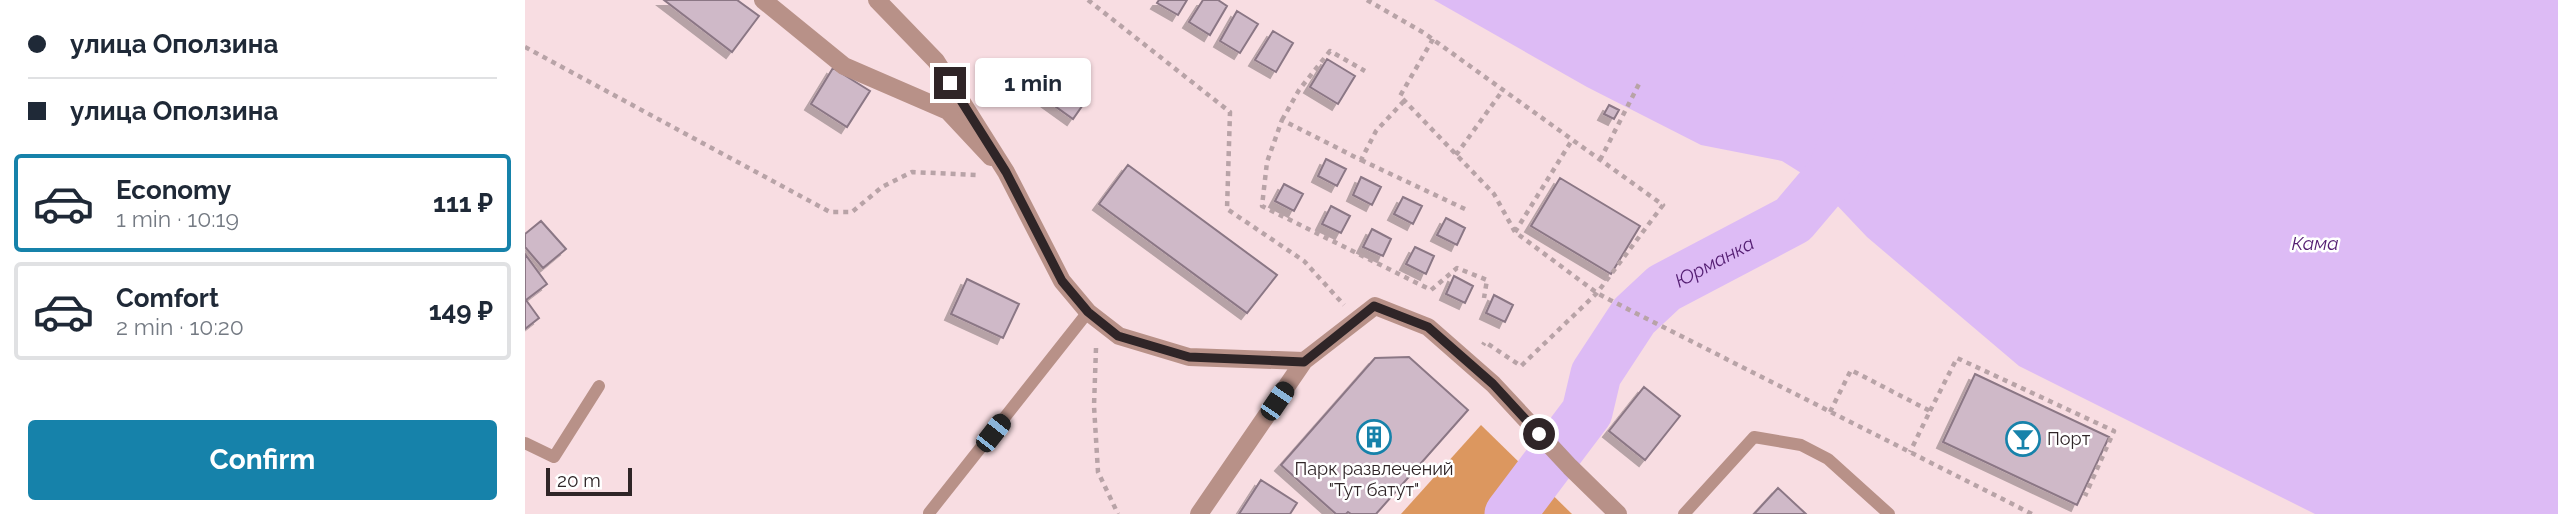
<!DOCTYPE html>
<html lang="en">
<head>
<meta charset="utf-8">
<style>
  :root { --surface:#fff; --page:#f2f2f3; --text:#1f2937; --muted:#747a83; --line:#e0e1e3; --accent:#1682aa }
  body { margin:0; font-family:Raleway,sans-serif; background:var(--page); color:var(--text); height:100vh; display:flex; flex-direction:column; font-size:26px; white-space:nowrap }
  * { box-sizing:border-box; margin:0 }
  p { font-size:23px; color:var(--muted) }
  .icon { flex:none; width:38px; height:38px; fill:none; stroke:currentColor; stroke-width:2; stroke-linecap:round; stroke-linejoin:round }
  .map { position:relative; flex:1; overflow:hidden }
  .sheet { display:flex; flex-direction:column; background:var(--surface); width:525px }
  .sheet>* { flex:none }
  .banner { display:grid; align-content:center; height:154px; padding:0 28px; background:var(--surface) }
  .scale { position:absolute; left:21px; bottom:18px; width:86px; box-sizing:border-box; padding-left:7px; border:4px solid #2f2527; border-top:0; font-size:19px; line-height:24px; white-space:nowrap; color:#2f2527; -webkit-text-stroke:5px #fff; paint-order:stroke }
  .end { position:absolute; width:32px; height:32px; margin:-16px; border:9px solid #2f2527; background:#fff; box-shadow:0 0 0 4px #fff }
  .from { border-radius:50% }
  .bubble { position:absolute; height:49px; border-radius:7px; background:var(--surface); box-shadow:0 2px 5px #0004; font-size:23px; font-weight:700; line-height:49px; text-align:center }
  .car { position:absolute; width:21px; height:42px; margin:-21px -10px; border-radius:9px; box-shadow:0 0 5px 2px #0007; background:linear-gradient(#222 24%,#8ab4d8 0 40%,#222 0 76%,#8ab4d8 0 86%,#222 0) }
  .banner b { display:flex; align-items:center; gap:24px; height:66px; font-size:26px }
  .banner b+b { border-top:2px solid var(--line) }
  .banner i { width:18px; height:18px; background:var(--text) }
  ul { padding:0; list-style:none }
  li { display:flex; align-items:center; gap:21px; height:98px; margin:0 14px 10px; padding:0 14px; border:4px solid var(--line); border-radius:7px }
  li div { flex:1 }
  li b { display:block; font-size:26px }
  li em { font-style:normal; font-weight:700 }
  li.on { border-color:var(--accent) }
  li>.icon { width:63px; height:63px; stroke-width:1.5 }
  .primary-button { display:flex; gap:14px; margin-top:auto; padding:14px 28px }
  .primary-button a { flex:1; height:80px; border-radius:7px; background:var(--accent); color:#fff; font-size:28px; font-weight:700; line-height:80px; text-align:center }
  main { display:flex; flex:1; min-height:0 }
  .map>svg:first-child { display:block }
  .forest { fill:#dc975f }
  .water { fill:#ddbbf5 }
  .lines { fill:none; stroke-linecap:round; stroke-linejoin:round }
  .river { stroke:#ddbbf5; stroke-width:51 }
  .building { fill:#cfb9c8; stroke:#8b7785; stroke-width:2; filter:url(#shadow) }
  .path { stroke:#b8a3a7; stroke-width:4.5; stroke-dasharray:5 5; stroke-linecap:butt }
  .service { stroke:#b89188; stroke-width:12 }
  .pedestrian { stroke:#b89188; stroke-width:18 }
  .minor { stroke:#b89188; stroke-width:18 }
  .route { stroke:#2f2527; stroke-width:9 }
  .labels { text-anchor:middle; stroke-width:5; stroke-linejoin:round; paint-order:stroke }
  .poi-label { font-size:18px; fill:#2f2527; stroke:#fff; text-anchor:start }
  .water-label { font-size:19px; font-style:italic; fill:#541e72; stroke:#fff }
</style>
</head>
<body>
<main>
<section class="sheet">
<div class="banner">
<b><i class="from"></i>улица Оползина</b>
<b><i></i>улица Оползина</b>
</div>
<ul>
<li class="on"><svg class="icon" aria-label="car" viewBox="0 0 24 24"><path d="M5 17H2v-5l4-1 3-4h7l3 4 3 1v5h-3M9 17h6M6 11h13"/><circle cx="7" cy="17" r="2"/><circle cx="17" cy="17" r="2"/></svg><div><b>Economy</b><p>1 min · 10:19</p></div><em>111 ₽</em></li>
<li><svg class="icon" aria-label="car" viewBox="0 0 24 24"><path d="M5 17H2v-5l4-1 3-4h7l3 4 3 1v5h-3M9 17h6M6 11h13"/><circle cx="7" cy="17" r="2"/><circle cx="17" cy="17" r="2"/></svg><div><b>Comfort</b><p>2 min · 10:20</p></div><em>149 ₽</em></li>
</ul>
<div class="primary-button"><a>Confirm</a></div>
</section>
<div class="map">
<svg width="2033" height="514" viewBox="0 0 2033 514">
  <defs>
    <filter id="shadow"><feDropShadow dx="-6" dy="6" stdDeviation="0" flood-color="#0004"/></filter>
  </defs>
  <rect width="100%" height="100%" fill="#f8dde2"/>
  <!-- forest -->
  <path class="forest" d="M956,425l91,89h-171z"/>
  <!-- water -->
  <path class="water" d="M909,0h1124v514h-243l-296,-148 -152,-129 -53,-56 -32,-20 -81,-16 -114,-58z"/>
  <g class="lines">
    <!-- river -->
    <path class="river" id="s1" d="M985,514l77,-102 9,-38 38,-58 30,-28 129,-68 39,-46 67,-174"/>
  </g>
  <!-- building -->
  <path class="building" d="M139,0h73l22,16 -27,36z
    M634,0h28l-9,15 -21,-12z
    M678,0h15l9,6 -17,29 -21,-13z
    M712,11l21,13 -18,29 -20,-12z
    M748,31l20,12 -17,29 -21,-12z
    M802,59l28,17 -17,28 -28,-17z
    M308,68l37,23 -23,36 -36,-23z
    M533,79l29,20 -14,20 -28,-20z
    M1084,105l10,5 -5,9 -10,-5z
    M801,159l20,10 -9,17 -19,-10z
    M603,165l149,110 -30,38 -148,-109z
    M836,177l20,10 -9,18 -19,-10z
    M1035,178l80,48 -29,48 -80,-48z
    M759,184l19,10 -9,17 -19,-10z
    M878,197l19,9 -9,18 -19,-10z
    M806,206l19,10 -9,17 -19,-9z
    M921,218l19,10 -8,17 -20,-10z
    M16,221l25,28 -23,19 -18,-21v-13z
    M847,229l19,10 -8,17 -20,-9z
    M890,247l19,9 -8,18 -20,-10z
    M0,254l22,30 -21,16 13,18 -14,11z
    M929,276l19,10 -8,17 -19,-9z
    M442,279l52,25 -16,34 -52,-24z
    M969,295l19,10 -8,17 -19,-9z
    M884,357l59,53 -92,104h-25l-3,-2 -2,2h-10l-55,-49 94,-107z
    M1450,374l134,63 -32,68 -134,-63z
    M1119,387l36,29 -35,44 -36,-29z
    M736,480l36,23 -7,11h-51z
    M1253,488l28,26h-52z"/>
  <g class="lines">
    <!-- path -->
    <path class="path" d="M563,0l142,112 -3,97 77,52 40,44
      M842,0l57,33 239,172 -66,88 -76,73 -36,-24 -2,3
      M908,39l-33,57 94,98 21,38 82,61 13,7 422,214
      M0,47l305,165h22l30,-25 30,-15 65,3
      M879,101l-28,30 -15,29 -79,-40 -15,42 -5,44 169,84 26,-22 30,12 -3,18
      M757,120l17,-30 31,-39 35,20
      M931,155l47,-65
      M836,160l106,50
      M1075,160l40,-78
      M990,232l57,-92
      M571,348l-2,58 4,66 20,42
      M1405,411l27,-53 157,73 -29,65
      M1305,412l21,-42 79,41 -20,41"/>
    <!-- service -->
    <path class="service" d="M0,443l29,14 45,-71
      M404,513l159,-201
      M1159,514l70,-77 47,8 27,14 61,55"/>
    <!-- pedestrian -->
    <path class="pedestrian" d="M238,0l81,66 104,45 43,46"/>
    <!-- minor -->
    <path class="minor" d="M352,0l59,61 70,111 56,109 26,31 31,24 70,21 115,4
      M674,514l105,-153 71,-55 53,21 65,57 77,83 48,47"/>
  </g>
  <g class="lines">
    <!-- route -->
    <path class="route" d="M425,83l56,89 56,109 26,31 30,24 71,21 115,5 70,-56 54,21 65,57 46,50"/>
  </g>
  <!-- icons -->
  <defs>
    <g id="building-ring" transform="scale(1.75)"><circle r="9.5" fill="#fff" stroke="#1682aa" stroke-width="1.5"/><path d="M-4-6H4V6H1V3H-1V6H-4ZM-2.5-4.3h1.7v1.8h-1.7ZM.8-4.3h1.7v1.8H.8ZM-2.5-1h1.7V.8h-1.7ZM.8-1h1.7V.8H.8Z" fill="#1682aa"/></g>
    <g id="bar-ring" transform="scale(1.75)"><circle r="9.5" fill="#fff" stroke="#1682aa" stroke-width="1.5"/><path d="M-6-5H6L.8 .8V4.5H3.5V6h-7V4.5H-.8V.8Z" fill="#1682aa"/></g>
  </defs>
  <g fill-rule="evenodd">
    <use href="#building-ring" x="849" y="437"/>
    <use href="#bar-ring" x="1498" y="439"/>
  </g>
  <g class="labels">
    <!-- poi labels -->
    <g class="poi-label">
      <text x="1522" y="445">Порт</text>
      <text x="849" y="475" text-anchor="middle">Парк развлечений<tspan x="849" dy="21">"Тут батут"</tspan></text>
    </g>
    <!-- water labels -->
    <g class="water-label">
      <text x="1790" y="250">Кама</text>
      <text dy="7" stroke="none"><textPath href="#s1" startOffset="334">Юрманка</textPath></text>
    </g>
  </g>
</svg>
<div class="scale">20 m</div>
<i class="end from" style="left:1014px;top:434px"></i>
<i class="end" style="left:425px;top:83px"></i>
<div class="bubble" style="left:450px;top:58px;width:116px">1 min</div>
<i class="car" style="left:752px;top:401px;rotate:34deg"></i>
<i class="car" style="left:468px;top:433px;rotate:38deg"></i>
</div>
</main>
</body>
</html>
